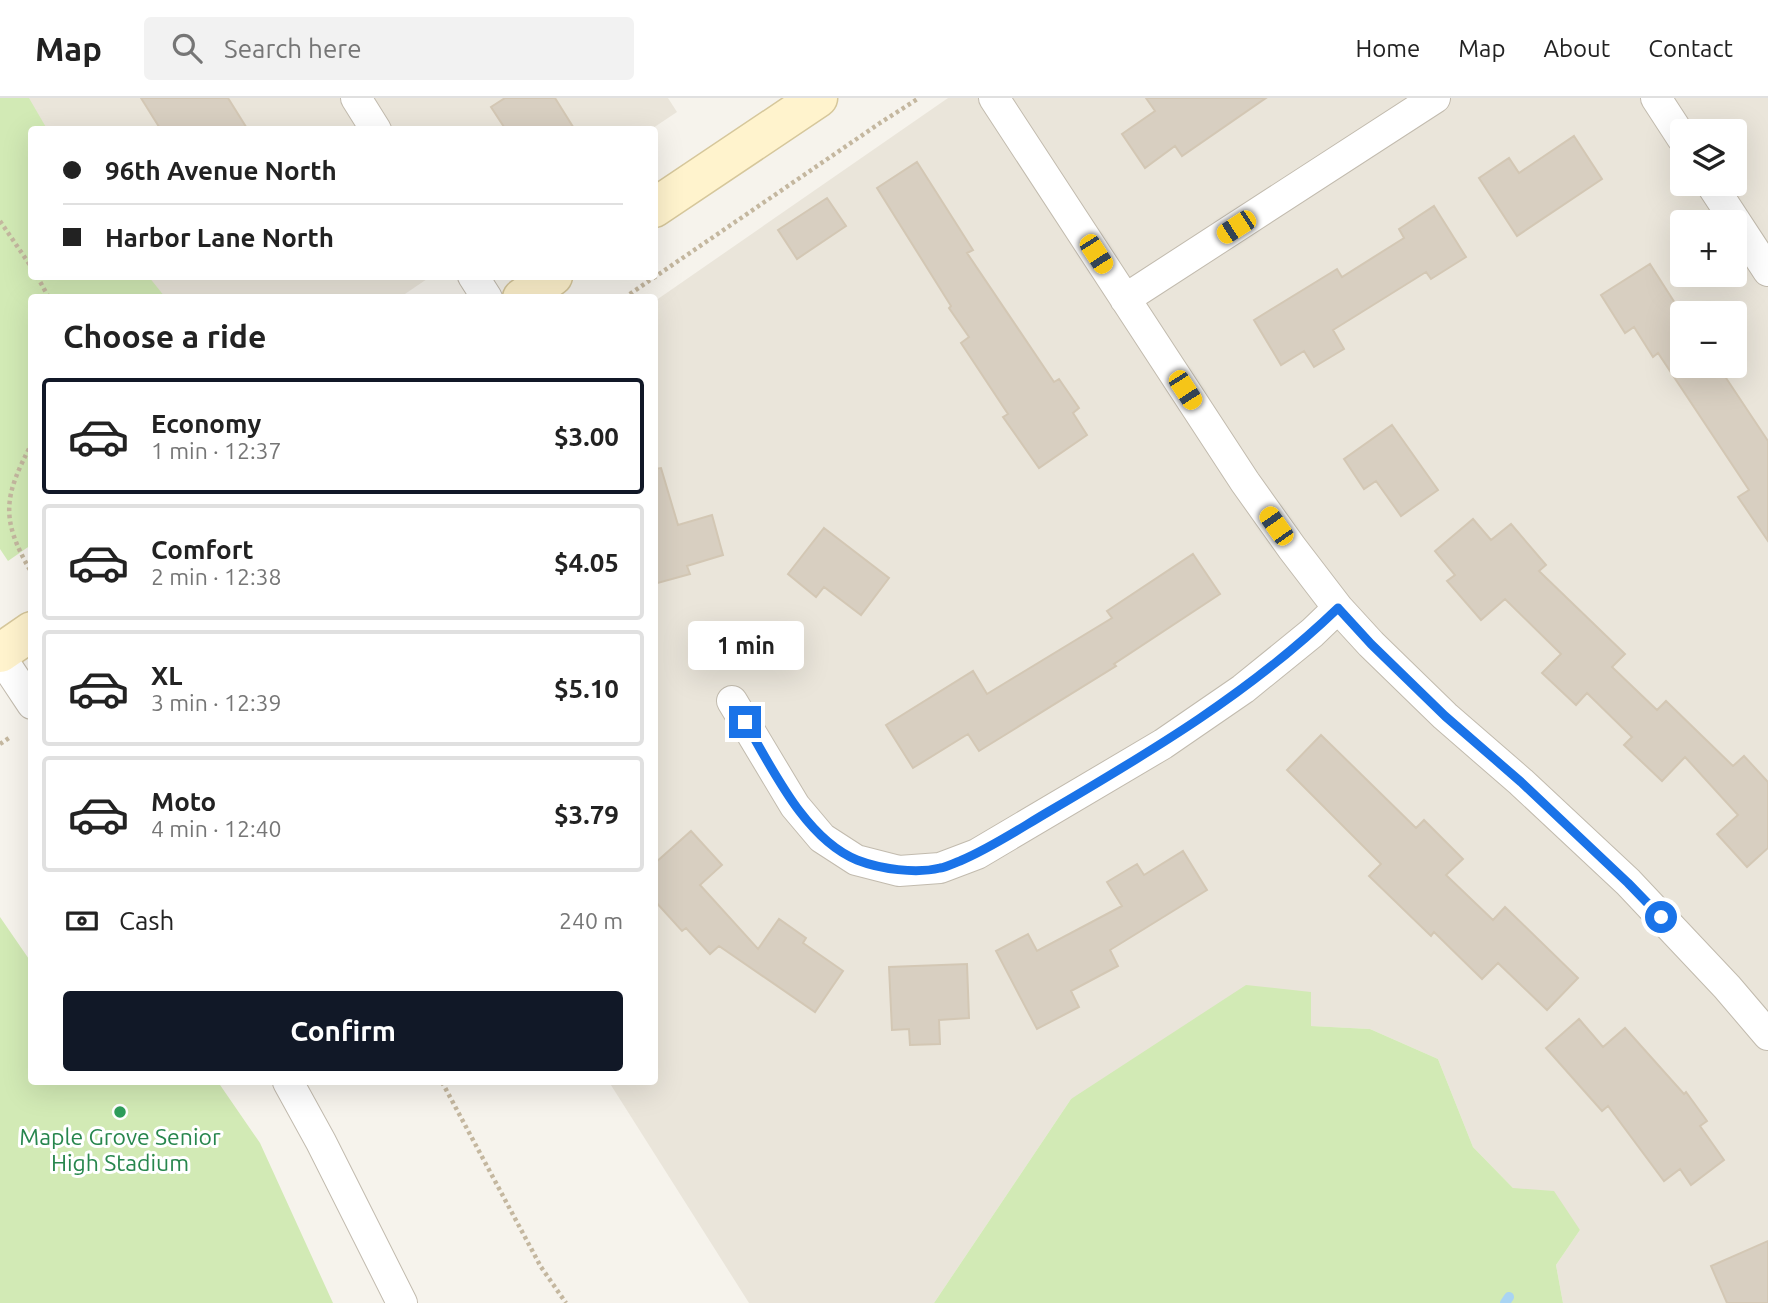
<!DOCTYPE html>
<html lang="en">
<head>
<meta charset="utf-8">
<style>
  :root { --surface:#fff; --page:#f2f2f2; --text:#222; --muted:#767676; --line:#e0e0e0; --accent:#111827 }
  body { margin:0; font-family:Ubuntu,sans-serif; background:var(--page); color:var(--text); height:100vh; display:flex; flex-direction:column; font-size:26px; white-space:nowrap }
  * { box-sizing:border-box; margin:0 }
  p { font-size:23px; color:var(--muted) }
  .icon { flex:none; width:38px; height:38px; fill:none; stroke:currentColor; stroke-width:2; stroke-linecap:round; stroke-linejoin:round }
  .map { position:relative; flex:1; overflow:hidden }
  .sheet { position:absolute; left:28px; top:196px; width:630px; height:791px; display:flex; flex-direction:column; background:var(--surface); border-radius:7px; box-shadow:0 7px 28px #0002 }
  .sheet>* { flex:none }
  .banner { position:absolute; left:28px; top:28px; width:630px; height:154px; border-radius:7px; box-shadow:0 7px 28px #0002; display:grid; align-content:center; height:154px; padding:0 35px; background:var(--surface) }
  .controls { position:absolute; left:1670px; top:21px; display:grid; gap:14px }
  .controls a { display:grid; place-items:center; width:77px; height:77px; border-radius:7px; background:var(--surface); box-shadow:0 7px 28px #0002; font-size:35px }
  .end { position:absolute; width:32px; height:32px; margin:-16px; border:9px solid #1a73e8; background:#fff; box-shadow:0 0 0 4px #fff }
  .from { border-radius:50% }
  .bubble { position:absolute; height:49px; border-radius:7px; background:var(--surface); box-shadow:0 7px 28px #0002; font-size:23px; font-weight:700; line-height:49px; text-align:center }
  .car { position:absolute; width:21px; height:42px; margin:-21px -10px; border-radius:9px; box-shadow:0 0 5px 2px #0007; background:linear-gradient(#f5c518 24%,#345 0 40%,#f5c518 0 76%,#345 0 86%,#f5c518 0) }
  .banner b { display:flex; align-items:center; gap:24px; height:66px; font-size:26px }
  .banner b+b { border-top:2px solid var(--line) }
  .banner i { width:18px; height:18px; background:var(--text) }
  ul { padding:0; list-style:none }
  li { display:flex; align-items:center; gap:21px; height:116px; margin:0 14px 10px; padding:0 21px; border:4px solid var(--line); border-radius:7px }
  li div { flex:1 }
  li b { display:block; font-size:26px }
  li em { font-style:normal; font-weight:700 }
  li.current { border-color:var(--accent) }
  li>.icon { width:63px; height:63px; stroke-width:1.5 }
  h2 { padding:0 35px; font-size:32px; line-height:84px }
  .pay { display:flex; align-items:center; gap:18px; height:77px; padding:0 35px; font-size:26px }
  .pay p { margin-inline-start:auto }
  .primary-button { display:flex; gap:14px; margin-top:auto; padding:14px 35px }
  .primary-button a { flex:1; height:80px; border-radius:7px; background:var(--accent); color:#fff; font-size:28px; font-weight:700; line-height:80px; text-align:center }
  header { display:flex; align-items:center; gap:42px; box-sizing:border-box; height:98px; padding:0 35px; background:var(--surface); border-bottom:2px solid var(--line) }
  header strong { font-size:33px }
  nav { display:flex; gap:38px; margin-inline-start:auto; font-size:24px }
  .search { width:490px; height:63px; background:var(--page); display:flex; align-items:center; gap:18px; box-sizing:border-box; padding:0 24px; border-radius:7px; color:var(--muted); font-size:26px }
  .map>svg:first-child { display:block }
  .residential { fill:#eae5da; fill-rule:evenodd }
  .green { fill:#d2eab5 }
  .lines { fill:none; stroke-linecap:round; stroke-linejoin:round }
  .stream { stroke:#a9d4f2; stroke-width:10 }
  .building { fill:#d8cfc1; stroke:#d3c7b4; stroke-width:2 }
  .street-casing { stroke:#c2bbae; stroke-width:32 }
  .secondary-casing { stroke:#d6c79b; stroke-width:41 }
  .path { stroke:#c4b79f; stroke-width:4.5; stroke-dasharray:3.5 3.5; stroke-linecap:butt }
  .street { stroke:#fff; stroke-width:30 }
  .secondary { stroke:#fff3cd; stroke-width:38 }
  .route { stroke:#1a73e8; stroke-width:9 }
  .leisure-dot { fill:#2e9e5b; stroke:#fff; stroke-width:2.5 }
  .labels { text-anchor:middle; stroke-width:6; stroke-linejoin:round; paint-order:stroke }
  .leisure-label { font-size:23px; fill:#27864d; stroke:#fff }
</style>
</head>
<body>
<header>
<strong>Map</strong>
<div class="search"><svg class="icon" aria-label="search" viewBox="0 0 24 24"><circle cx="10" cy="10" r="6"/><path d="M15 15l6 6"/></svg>Search here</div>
<nav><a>Home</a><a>Map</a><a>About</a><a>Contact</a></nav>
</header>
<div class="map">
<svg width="1768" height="1205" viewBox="0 0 1768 1205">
  <rect width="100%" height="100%" fill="#f6f3ec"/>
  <!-- residential -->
  <path class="residential" d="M0,0h668l9,14 -27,18h-618z
    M948,0h820v1205h-205l-7,-38 24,-35 -67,-42 -40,-41 -35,-88 -68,-30 -60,-3 1,-34 -240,107 -137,204h-185l-140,-221h45l1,-781zM1682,33h52v53h-52zM1682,124h52v53h-52zM1682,215h52v53h-52z
    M116,179h314l-31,21 -269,-1z"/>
  <!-- green -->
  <path class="green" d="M0,0h29l18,31 -15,1v146l117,1 16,20 -133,1 -1,247 -23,16 -8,-12z
    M0,819l31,45 1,120h186l42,61 73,160h-333z
    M1246,887l65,7v34l59,3 68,30 35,88 40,41 41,3 26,39 -24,35 7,38h-629l137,-204z"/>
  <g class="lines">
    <!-- stream -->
    <path class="stream" d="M1505,1205l4,-6"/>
  </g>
  <!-- building -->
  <path class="building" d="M141,0h87l20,32h-87z
    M505,0h50l20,32h-69l-15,-23z
    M1146,0h120l-84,58 -7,-10 -30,22 -23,-34 33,-23z
    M1574,38l28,43 -85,57 -38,-58 30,-20 10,15z
    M917,64l56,88 -6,3 87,129 5,-3 20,29 -6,5 14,22 -48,33 -36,-51 5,-3 -47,-71 8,-6 -20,-29 2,-2 -74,-118z
    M827,100l19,28 -49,33 -19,-29z
    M1434,108l32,51 -35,22 -5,-7 -93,58 11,19 -30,18 -10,-16 -23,14 -27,-45 83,-51 5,8 62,-39 -5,-9z
    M1650,166l32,50v52h36l50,75v100l-30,-44 11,-7 -91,-137 -5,4 -19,-30 -9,6 -24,-38z
    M1392,327l46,65 -37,26 -25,-35 -12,8 -20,-30z
    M661,370l17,57 34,-10 11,40 -36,11 3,8 -36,10v-115z
    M1473,421l18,21 20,-16 35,41 -7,6 86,83 -13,13 45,43 9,-9 67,65 11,-10 24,26v66l-21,19 -30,-33 21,-19 -53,-58 -23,24 -38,-36 8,-8 -45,-44 -11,12 -34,-32 19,-19 -56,-55 -24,21 -34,-39 8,-6 -20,-24z
    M824,430l65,50 -28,37 -37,-28 -8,10 -28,-23z
    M1193,456l27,40 -106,70 2,2 -137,85 -11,-17 -55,34 -27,-43 87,-54 14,23 125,-76 -5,-7z
    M1321,637l95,93 8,-8 39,39 -17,16 47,45 12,-13 73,71 -31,32 -49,-47 -16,16 -48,-47 -3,4 -62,-60 12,-12 -94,-94z
    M691,733l31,34 -22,20 58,64 21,-30 27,19 -3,5 40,28 -28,41 -96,-66 -9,8 -24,-26 -4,3 -28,-31v-36z
    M1183,753l24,39 -97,60 8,16 -47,25 8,16 -42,22 -41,-78 32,-17 9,17 85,-45 -15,-24 30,-18 7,11z
    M967,866l2,54 -30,2 1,24 -30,1 -1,-16 -17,1 -3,-63z
    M1579,921l24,28 22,-19 59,66 2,-2 21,29 -7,5 24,34 -33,25 -11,-16 -16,12 -56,-75 -6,5 -56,-63z
    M1768,1143v62h-41l-16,-37z"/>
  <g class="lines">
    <!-- street casing -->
    <g class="street-casing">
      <path id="street" d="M356,0l20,32
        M994,0l251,384 47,66 46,60 33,36 74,72 76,66 107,100 99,105 41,48
        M1656,0l26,40
        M1711,86l57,87
        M473,178l14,22
        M1125,201l310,-201
        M0,558l32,48
        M732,603l63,105 27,32 34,22 43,11 41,-3 37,-14 186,-110 80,-55 69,-56 26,-25
        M288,984l33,60 81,161"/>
    </g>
    <!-- secondary casing -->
    <g class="secondary-casing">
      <path id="secondary" d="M654,110l164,-110
        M522,200l31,-22
        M0,555l32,-22"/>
    </g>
    <!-- path -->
    <path class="path" d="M0,123l32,47
      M37,178l12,22
      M624,200l256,-175 39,-25
      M30,472c-30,-52 -26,-74 2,-127
      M0,646l9,-6
      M442,984l99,185 25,36"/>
    <!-- street -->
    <use href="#street" class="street"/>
    <!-- secondary -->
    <use href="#secondary" class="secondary"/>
  </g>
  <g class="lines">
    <!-- route -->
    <path class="route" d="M745,624c27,46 60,117 112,138 23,9 59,14 83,8 7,-1 14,-5 20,-7 31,-13 59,-32 88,-49 104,-61 203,-120 290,-204l33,36 74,72 76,66 107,101 33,34"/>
  </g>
  <!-- markers -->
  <circle class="leisure-dot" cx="120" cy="1014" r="7"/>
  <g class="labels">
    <!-- leisure labels -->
    <g class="leisure-label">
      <text x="120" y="1047">Maple Grove Senior<tspan x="120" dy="26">High Stadium</tspan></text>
    </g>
  </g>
</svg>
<div class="controls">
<a><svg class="icon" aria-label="layers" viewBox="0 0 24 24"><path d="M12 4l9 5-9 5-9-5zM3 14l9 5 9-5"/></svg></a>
<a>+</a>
<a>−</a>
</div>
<i class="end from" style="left:1661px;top:819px"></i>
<i class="end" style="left:745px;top:624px"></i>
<div class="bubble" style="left:688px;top:523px;width:116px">1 min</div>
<i class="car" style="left:1236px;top:129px;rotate:237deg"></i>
<i class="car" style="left:1096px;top:156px;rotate:147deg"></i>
<i class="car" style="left:1185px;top:292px;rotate:147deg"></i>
<i class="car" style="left:1276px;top:428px;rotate:325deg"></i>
<div class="banner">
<b><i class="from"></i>96th Avenue North</b>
<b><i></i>Harbor Lane North</b>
</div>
<section class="sheet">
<h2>Choose a ride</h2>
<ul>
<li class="current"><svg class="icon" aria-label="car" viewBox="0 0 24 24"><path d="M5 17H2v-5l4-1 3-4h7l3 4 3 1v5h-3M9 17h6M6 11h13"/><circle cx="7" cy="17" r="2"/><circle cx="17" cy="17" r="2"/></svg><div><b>Economy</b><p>1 min · 12:37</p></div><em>$3.00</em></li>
<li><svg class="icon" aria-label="car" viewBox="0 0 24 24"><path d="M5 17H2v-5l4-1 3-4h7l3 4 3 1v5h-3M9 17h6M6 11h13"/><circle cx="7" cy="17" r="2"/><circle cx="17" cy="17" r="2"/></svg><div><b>Comfort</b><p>2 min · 12:38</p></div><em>$4.05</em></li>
<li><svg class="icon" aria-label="car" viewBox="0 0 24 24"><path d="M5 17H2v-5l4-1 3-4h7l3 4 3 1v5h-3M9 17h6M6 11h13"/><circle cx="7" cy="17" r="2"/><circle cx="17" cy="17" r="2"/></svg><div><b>XL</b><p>3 min · 12:39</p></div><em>$5.10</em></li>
<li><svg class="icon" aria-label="car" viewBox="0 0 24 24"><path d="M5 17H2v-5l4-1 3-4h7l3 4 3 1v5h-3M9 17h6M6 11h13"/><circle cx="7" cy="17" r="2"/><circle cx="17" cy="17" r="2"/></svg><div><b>Moto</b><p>4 min · 12:40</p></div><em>$3.79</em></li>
</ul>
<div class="pay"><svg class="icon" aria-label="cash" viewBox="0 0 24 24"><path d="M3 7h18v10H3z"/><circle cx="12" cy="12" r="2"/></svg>Cash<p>240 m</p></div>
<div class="primary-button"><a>Confirm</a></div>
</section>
</div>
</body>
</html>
